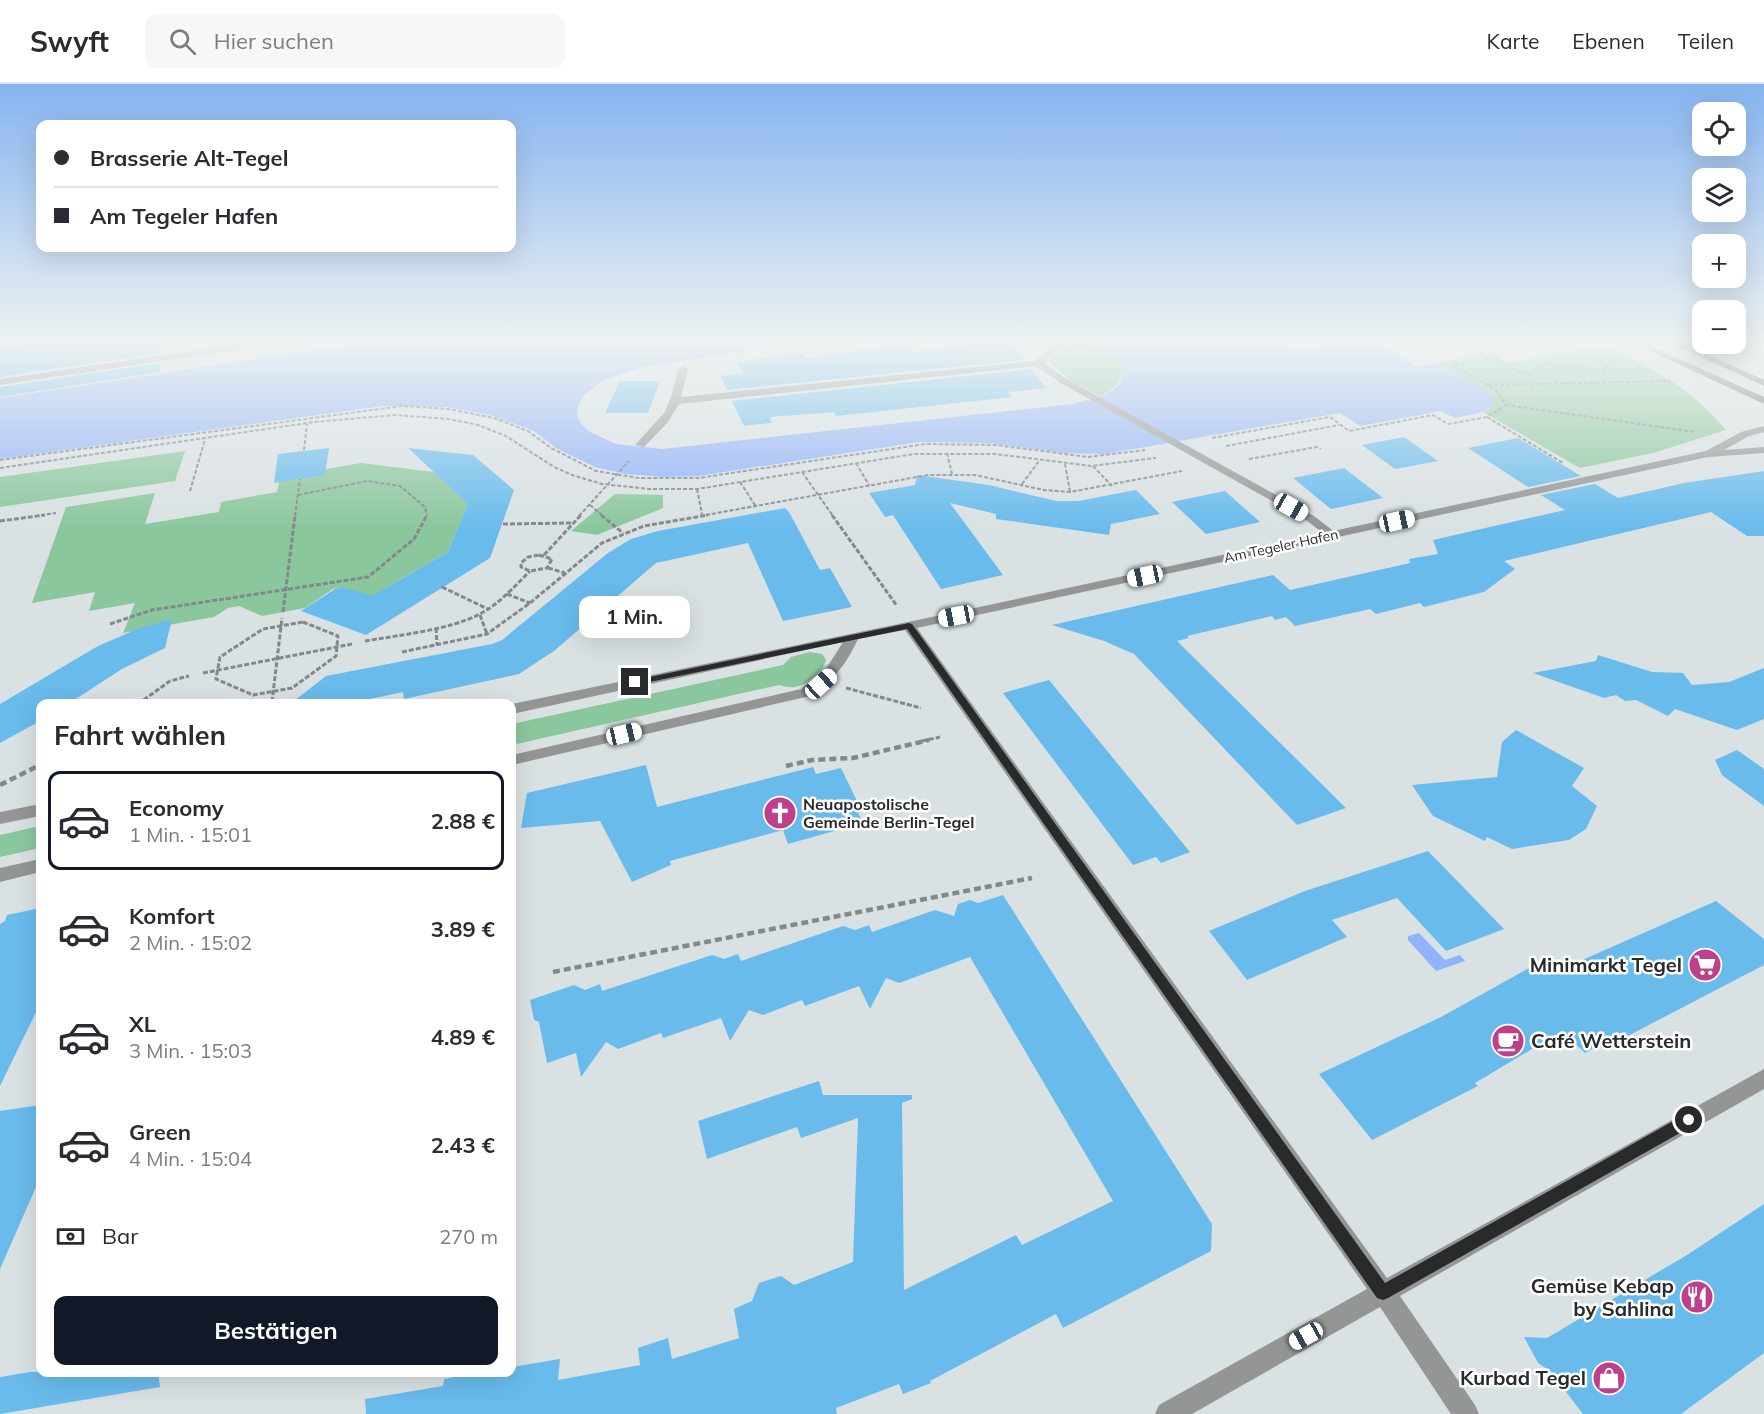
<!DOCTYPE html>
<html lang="de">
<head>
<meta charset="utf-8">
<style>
  :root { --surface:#fff; --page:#f7f7f7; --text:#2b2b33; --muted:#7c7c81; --line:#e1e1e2; --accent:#111827 }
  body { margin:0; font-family:Mulish,sans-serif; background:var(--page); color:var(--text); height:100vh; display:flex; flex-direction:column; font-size:22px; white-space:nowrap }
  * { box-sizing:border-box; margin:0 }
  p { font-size:20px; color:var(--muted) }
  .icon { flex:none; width:33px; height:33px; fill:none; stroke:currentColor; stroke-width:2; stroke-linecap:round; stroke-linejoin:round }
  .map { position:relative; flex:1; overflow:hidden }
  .side { position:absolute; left:36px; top:615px; width:480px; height:678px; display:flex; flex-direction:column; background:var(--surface); border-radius:12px; box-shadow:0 6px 24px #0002 }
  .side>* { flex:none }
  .hud { position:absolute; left:36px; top:36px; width:480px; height:132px; border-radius:12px; box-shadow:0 6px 24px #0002; display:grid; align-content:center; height:132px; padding:0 18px; background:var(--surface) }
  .buttons { position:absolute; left:1692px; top:18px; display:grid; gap:12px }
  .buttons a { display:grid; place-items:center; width:54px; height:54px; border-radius:12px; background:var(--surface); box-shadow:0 6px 24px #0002; font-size:30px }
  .end { position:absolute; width:27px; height:27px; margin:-14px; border:8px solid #282a2b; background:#fff; box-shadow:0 0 0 3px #fff }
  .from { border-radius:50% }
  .bubble { position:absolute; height:42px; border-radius:12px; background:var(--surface); box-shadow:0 6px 24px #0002; font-size:20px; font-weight:700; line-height:42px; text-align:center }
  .car { position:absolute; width:18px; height:36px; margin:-18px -9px; border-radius:8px; box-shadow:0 0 4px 2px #0007; background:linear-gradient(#fff 24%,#345 0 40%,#fff 0 76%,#345 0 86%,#fff 0) }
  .hud b { display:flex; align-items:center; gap:21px; height:57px; font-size:22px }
  .hud b+b { border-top:2px solid var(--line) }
  .hud i { width:15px; height:15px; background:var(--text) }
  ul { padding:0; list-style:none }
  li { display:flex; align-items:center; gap:18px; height:99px; margin:0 12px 9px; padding:0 6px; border:3px solid transparent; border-radius:12px }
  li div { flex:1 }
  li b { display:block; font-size:22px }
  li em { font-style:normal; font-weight:700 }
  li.active { border-color:var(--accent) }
  li>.icon { width:54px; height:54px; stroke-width:1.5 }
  h2 { padding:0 18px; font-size:27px; line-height:72px }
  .pay { display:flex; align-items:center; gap:15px; height:66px; padding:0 18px; font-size:22px }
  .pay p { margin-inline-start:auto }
  .cta { display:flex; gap:12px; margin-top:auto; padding:12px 18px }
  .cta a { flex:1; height:69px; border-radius:12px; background:var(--accent); color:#fff; font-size:24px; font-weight:700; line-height:69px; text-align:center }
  header { display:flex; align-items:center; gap:36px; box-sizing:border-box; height:84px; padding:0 30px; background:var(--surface); border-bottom:2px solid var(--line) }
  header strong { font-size:28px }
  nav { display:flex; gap:33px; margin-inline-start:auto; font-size:21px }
  .search { width:420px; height:54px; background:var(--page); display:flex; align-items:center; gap:15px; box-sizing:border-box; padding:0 21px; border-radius:12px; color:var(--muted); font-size:22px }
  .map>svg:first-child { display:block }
  .green { fill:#8bc79d }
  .water { fill:#91b3f9 }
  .building { fill:#69bbec }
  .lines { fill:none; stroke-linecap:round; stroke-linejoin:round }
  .path-far2 { stroke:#84888a; stroke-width:2; stroke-dasharray:4 2; stroke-linecap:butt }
  .path-far1 { stroke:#84888a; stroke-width:3; stroke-dasharray:5 2; stroke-linecap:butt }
  .path { stroke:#84888a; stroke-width:4.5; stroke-dasharray:7 4; stroke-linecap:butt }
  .service { fill:#939695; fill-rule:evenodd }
  .minor { fill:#939695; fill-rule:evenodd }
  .secondary { fill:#6e7271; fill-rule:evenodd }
  .route { fill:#282a2b }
  .labels { text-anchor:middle; stroke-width:5; stroke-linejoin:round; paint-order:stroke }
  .far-street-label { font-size:14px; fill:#282a2b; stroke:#fff }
  .poi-label { font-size:16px; font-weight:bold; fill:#282a2b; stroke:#fff; text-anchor:start }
  .near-poi-label { font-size:20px; font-weight:bold; fill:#282a2b; stroke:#fff; text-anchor:end }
</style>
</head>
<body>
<header>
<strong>Swyft</strong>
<div class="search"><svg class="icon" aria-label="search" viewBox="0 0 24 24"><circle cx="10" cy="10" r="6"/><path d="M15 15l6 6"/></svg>Hier suchen</div>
<nav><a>Karte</a><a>Ebenen</a><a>Teilen</a></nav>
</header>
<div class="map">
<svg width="1764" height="1330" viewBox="0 0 1764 1330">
  <rect width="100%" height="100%" fill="#dae1e3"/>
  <!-- green -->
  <path class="green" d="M1071,258c35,0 79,30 29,54l-29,-15 -23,-20z
    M1605,262c51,24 84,41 121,84l-73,23 -73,15 -97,-56 8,-4 1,-12 -53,-33 51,-9 18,9z
    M185,367l-10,30 -175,26v-30z
    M361,379l73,9 34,32 -20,48 -54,31 -22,18 -28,-14 -11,2 -28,19 -43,8 -23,-10 -11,2 -14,9 -91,16 12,-30 -46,8 6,-19 -63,11 34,-96 89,-14 -10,31 74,-12 2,-10 56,-10 2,-10 45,-7 2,-6z
    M615,410l48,1v13l-66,27 -26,-4z
    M810,568l12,2 4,6c-3,11 -19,25 -31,27 -5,1 -11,-1 -16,-2l-267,60v-21l271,-59 8,-8z
    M40,742v22l-40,9v-22z"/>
  <!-- water -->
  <path class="water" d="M368,258h444l-170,25 -40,14 -18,14 -6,11 -1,9 4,9 9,8 26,12 46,5 411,-45c13,-4 29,-6 40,-14 28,-22 -9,-42 -27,-48h197l13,8 49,-8h31l41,25 22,-4 46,28 7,5 1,9 -10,7 -28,6 -14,-7 -81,15 -20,-13 -235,41 -41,-1 -74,-10 -71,-1 -221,34 -32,1 -41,-3 -30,-7 -39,-19 -22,-17 -44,-16 -43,-8 -64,-1 -383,53v-61z
    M1419,849l26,27 15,-5 5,6 -29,10 -28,-31v-4z"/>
  <!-- building -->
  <path class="building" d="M31,258h128v11l-159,24v-29l30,-4z
    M986,258h25l13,18 -297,30 -6,-14 22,-3 -6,-11 65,-9 4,5 102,-14 7,8z
    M160,279v9l-160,25v-10z
    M1031,285l15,19 -38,4 4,5 -176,19 -2,-4 -64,5 1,6 -27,3 -12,-25z
    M620,297h40l-12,32h-43z
    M1404,353l34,24 -43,8 -33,-24z
    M1518,354l63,38 -53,11 -60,-39z
    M329,364l-4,27 -51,8 4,-29z
    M408,364l65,7 41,35 -24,68 -124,77 -65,-24 34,-22 8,-2 29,9 76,-44 20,-48z
    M1344,384l39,30 -52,11 -38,-31z
    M1764,387v65h-17l-36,-24 -207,49 11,8 -31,23 -60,15 -4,-4 -44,11 -6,-5 -75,17 -9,-9 -11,3 -3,-4 -85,20 2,2 -12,3 169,167 -49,17 -163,-171 -30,-13 -52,-16 221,-50 17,15 120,-27 -1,-4 29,-5 -5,-14 132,-30 -24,-15 54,-11 23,14 66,-15z
    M917,391l72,10 67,16h22l58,-11 24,24 -49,10 -2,11 -113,-16v-5l-46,-11 53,72 -62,14 -48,-74 -8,2 -16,-24 46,-8z
    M1225,407l35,31 -54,12 -34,-32z
    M785,424l4,4 31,58 10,-2 22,39 -69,14 -35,-78 -92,20 -102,88 -35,23 -115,25 -1,-7 -56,12h-57l36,-28 166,-32 10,-4 106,-87 23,-14 27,-8z
    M172,535l-7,29 -43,21 -54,35h-28v17l-40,22v-39l98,-58 37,-16z
    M1598,571l54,17 31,1 9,12 37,-3 35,-14v51l-27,11 -62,-21 -7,7 -32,-16 -11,1 -9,-6 -12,3 -71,-25 63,-12z
    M1049,596l141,172 -29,11 -5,-6 -23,8 -130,-172z
    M1516,646l68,38 -12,18 25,20 -11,23 -17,11 -57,9 -25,-12 -2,4 -52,-25 -21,-31 85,-8 5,-35z
    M1737,666l27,19v37l-42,-31 -7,-15z
    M646,681l11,42 156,-40 3,7 25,-6 17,35 -4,1 9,19 -75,21 -5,-14 -113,31 1,4 -39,17 -32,-61 -79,7 6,-35z
    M1428,767l76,78 -58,22 -49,-53 -65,22 15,17 -100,43 -38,-49 96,-40z
    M1003,811l209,329 -1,27 -148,77 -7,-14 -126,67 1,2 -28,11 -4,-10 -63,24 1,6h-471l-1,-15 78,-13 1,-7 36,-7h32v-5l48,-8 -2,21 82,-15 -2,-17 30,-10 4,21 67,-21 -5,-29 18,-8 7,-18 22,-7 13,9 59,-23 5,-144 -57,20 -4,-11 -90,32 -9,-38 121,-40 4,14h89v4l-10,4 2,187 112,-55 6,10 91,-44 -143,-244 -71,26 -13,-5 -16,31 -11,-23 -54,20 -3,-6 -39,15 -14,-5 -19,31 -9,-23 -58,20 -2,-5 -43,16 -12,-7 -25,35 -5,-24 -29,10 -8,-41 -5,-2 -4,-20 44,-15 11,5 15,-6 2,7 110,-36 12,4 14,-5 3,7 102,-35 12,4 14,-5 3,7 63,-22 19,6 4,-12 12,-4 8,3z
    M1716,817l48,38v26l-142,74 -5,-4 -32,18 -23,-22 -87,52 3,3 -106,54 -53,-66 122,-57 97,-54 4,3 6,-1 7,7z
    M40,824v96l-40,82v-162l5,-3 2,-6z
    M40,1021v73l-40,91v-158z
    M1764,1120v149l-83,61h-98l-33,-43 -12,-8 -14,-26 23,1 140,-83z
    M30,1288h128l2,15 -160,27v-37z"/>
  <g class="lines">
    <!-- path-far2 -->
    <path class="path-far2" d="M1445,258l50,16 24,14 12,2 10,-11 62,7 3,-1 10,-20
      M1488,301l182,-4
      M1506,321l189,27
      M1487,333l76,46
      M1212,354l118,-21 19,14 84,-16 15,9 39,-7 19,-12 -10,-15 -43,-24 42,-8
      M1226,362l113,-21
      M304,366l3,-26
      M947,369l5,21
      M1249,375l68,-12 4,2
      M0,376l402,-54 46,3 46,9 34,13 23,17 45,23 43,7h59l227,-34 71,1 92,12 57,-7
      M856,379l13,22
      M1065,380l5,28
      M1093,382l19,20
      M0,384l314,-46 81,-7 54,4 29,6 28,11 48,31 18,8 30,9 48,5h47l217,-35h81l97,12 64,-8
      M802,388l31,44
      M740,398l15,23
      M1022,400l17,-23
      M697,405l5,25
      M190,407l15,-52
      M298,411l69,-14 33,5 25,21 2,9
      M590,421l13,11
      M35,432l21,-3
      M295,432l5,-37
      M579,432l50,-55
      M700,432l228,-41h47l69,15 26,2 112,-21"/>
    <!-- path-far1 -->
    <path class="path-far1" d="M601,431l22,18
      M832,431l65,91
      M0,437l45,-6
      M503,440l69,-1
      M539,471l13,4 -5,9 -17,3 -9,-4v-4l7,-6z
      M544,471l37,-40
      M548,484l17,5
      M442,503l46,22
      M507,510l23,9
      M283,528l12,-97
      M480,531l7,19
      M303,538l35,14 -2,20 -44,32 -39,7 -37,-16 4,-22 43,-28z
      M110,540l42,-14 216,-33 46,-38 13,-24
      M436,544l1,17
      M365,557c35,-6 84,-11 115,-27 19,-10 35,-28 50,-43
      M402,568l85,-18 43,-31 72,-60 42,-17 64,-11
      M203,589l149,-29
      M846,604l75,20
      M272,618l10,-84
      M138,620l32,-23 19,-5
      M922,657l18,-4"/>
    <!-- path -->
    <path class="path" d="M786,682l26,-6 41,-2 76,-18
      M0,701l40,-20
      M553,888l479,-94"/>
    <!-- service -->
    <path class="service" d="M251,258h22l-4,3 -269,40v-6z
      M1058,258h9l-23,21 21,15 249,138 22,17v4h-8l-22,-17 -247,-138 -23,-16 -357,38 -11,18 -24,25 -9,-2 30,-33 7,-18 6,-25 5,-3 5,3 -7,28 354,-36z"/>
    <!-- minor -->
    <path class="minor" d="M1764,342v6l-15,4 -25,14 40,-3v6l-56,4 -791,171 470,650 377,-209v20l-364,207 75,109 4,9h-28l-71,-107 -188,107h-37l4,-9 208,-116 -462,-659 -47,9c-11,24 -25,43 -48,57l-298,69v-10l289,-66 23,-17 19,-30 -331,72v-10l444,-92 750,-161 35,-19z
      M40,720v12l-40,8v-12z
      M40,775v13l-40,10v-14z"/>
    <!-- secondary -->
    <path class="secondary" d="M1631,258h11l122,55v7z
      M1668,258h11l85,38v6z"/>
  </g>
  <!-- sky -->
  <linearGradient id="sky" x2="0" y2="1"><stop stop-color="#85b4ef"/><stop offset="0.58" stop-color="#eef2f2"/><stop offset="1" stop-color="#eef2f2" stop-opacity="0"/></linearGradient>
  <rect width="1764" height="444" fill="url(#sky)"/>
  <!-- route -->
  <path class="route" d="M909,539l3,1 473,659 299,-168 5,-1 5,1 2,5 -2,5 -306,173 -5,2 -6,-2 -470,-669 -272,56 -4,-3 4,-2z"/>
  <!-- icons -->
  <defs>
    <g id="church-disc" transform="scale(1.725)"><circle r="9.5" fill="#be408d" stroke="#fff"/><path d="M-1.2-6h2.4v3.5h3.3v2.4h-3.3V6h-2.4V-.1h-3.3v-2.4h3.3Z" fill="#fff"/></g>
    <g id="supermarket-disc" transform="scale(1.725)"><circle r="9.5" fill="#be408d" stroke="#fff"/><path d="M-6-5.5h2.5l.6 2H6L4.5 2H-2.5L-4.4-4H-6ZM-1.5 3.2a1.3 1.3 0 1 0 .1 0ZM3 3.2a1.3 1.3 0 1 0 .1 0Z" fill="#fff"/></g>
    <g id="cafe-disc" transform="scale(1.725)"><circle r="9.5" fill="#be408d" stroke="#fff"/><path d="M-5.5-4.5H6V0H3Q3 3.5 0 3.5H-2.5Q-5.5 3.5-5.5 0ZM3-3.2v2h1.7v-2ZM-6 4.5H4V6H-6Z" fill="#fff"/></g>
    <g id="restaurant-disc" transform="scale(1.725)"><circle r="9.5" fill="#be408d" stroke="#fff"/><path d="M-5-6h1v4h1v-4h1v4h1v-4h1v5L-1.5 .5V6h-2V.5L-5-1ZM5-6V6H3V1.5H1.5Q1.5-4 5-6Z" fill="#fff"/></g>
    <g id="shop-disc" transform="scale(1.725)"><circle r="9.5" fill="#be408d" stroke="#fff"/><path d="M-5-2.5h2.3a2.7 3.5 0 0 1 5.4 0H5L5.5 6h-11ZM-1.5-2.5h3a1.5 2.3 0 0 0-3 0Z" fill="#fff"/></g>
  </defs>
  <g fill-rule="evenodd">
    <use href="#church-disc" x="780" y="729"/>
    <use href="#supermarket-disc" x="1705" y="881"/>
    <use href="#cafe-disc" x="1508" y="957"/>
    <use href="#restaurant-disc" x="1697" y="1213"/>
    <use href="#shop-disc" x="1609" y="1294"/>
  </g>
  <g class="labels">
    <!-- far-street labels -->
    <g class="far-street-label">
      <text transform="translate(1281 462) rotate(-12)" y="5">Am Tegeler Hafen</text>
    </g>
    <!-- poi labels -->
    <g class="poi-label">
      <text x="803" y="726">Neuapostolische<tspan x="803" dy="18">Gemeinde Berlin-Tegel</tspan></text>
    </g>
    <!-- near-poi labels -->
    <g class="near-poi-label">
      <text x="1682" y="888">Minimarkt Tegel</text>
      <text x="1531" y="964" text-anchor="start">Café Wetterstein</text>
      <text x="1674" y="1209">Gemüse Kebap<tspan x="1674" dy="23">by Sahlina</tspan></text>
      <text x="1586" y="1301">Kurbad Tegel</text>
    </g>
  </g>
</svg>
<div class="buttons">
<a><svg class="icon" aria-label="locate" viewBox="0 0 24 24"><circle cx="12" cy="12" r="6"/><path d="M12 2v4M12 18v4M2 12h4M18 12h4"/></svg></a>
<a><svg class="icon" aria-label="layers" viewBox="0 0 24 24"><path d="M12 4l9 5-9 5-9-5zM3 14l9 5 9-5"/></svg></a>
<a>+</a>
<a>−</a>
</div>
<i class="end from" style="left:1689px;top:1036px"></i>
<i class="end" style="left:635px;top:598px"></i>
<div class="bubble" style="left:579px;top:512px;width:111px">1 Min.</div>
<i class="car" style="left:1291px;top:423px;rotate:119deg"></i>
<i class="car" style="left:1397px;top:437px;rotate:78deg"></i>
<i class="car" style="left:1145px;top:492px;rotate:258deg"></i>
<i class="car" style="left:956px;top:532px;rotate:259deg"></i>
<i class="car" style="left:821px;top:600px;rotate:48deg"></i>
<i class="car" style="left:624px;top:650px;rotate:77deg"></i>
<i class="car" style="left:1306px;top:1252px;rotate:241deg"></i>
<div class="hud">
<b><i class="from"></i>Brasserie Alt-Tegel</b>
<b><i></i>Am Tegeler Hafen</b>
</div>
<section class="side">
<h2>Fahrt wählen</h2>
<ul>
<li class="active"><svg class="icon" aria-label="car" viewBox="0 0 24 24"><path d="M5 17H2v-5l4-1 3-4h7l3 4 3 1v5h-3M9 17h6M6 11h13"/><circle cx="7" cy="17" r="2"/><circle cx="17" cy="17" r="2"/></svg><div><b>Economy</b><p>1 Min. · 15:01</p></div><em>2.88 €</em></li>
<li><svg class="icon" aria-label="car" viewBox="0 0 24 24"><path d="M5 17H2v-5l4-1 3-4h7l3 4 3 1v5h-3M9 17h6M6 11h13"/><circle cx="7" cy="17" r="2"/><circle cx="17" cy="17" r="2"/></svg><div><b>Komfort</b><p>2 Min. · 15:02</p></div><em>3.89 €</em></li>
<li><svg class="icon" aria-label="car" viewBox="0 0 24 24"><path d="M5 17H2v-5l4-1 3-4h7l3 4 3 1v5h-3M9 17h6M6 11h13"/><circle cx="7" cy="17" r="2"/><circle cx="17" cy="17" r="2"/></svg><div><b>XL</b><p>3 Min. · 15:03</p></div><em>4.89 €</em></li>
<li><svg class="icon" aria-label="car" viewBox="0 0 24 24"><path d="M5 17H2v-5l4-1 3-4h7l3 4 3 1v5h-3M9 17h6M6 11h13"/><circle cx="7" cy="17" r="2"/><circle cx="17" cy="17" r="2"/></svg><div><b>Green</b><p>4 Min. · 15:04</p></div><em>2.43 €</em></li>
</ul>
<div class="pay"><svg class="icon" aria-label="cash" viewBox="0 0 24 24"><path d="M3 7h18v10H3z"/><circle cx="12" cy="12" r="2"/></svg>Bar<p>270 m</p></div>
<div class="cta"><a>Bestätigen</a></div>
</section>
</div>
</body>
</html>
